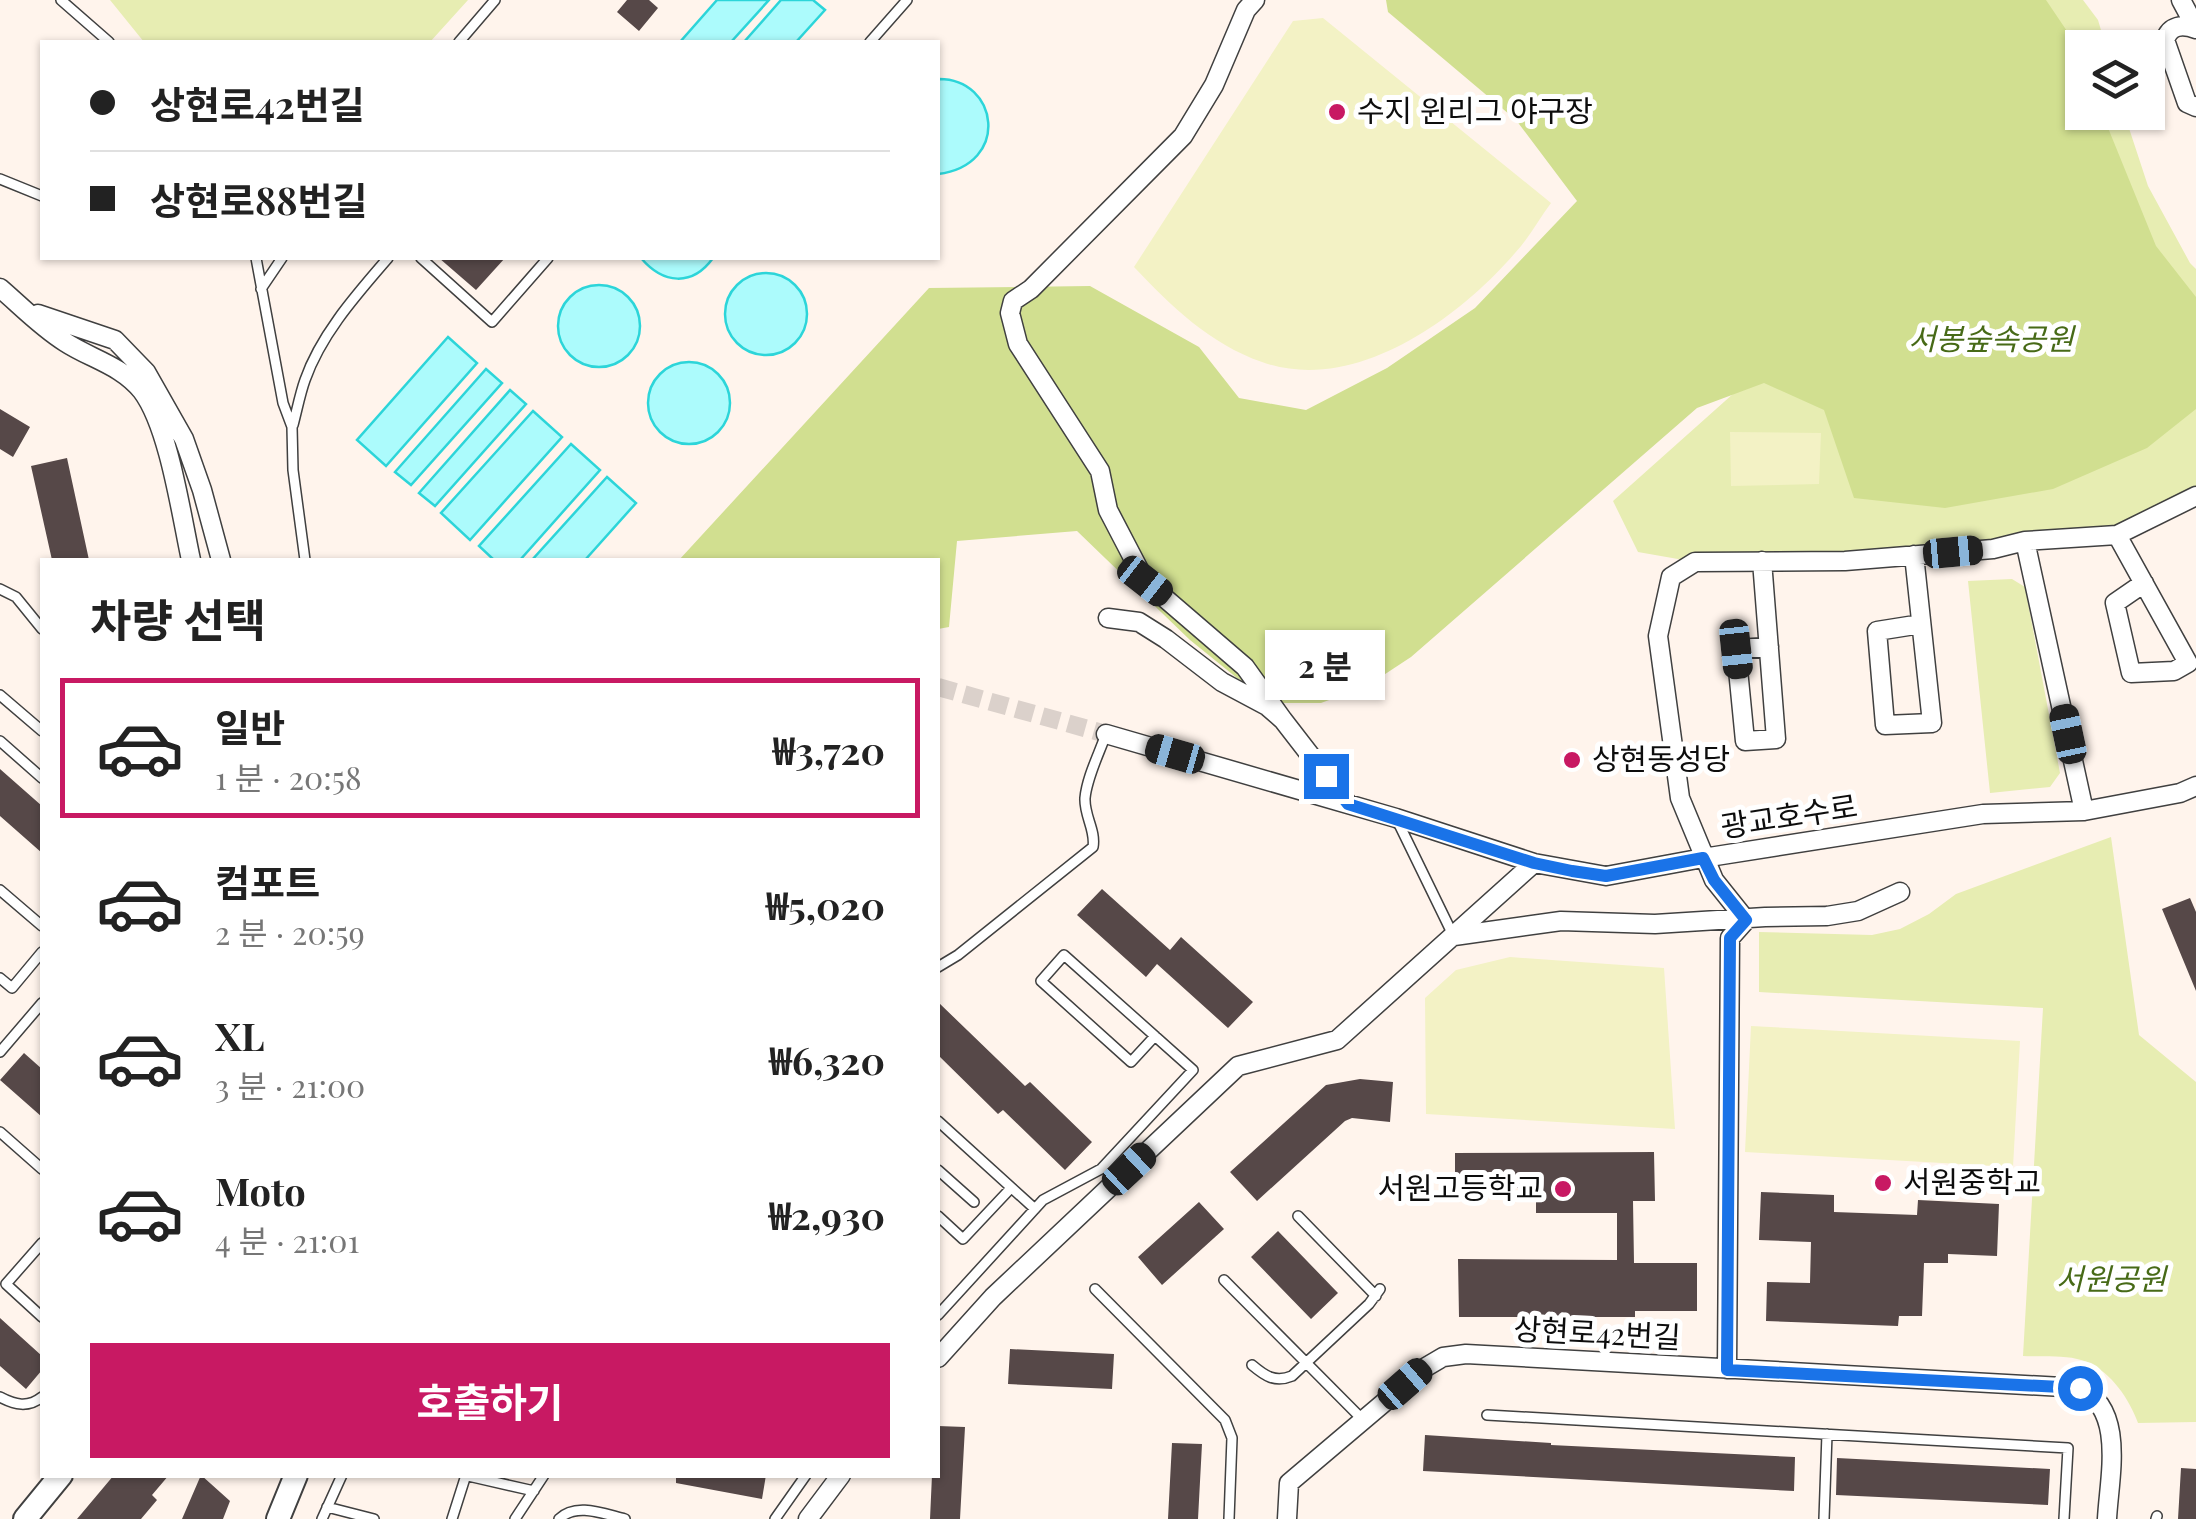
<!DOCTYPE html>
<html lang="ko">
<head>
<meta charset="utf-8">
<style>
  :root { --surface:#fff; --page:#f6f6f6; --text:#222; --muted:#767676; --line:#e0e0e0; --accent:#c81963 }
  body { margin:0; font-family:"Playfair Display","Noto Sans KR",serif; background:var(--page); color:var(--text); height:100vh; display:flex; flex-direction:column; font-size:38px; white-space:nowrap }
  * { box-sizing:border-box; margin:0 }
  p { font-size:32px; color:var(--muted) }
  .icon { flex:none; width:55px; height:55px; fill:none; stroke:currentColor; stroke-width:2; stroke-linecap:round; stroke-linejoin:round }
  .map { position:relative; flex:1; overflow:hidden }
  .drawer { position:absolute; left:40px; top:558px; width:900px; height:920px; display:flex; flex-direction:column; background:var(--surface); border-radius:0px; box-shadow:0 2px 8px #0004 }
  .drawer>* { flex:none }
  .guide { position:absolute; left:40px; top:40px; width:900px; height:220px; border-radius:0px; box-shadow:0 2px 8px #0004; display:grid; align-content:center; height:220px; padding:0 50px; background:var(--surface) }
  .buttons { position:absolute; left:2065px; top:30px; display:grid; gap:20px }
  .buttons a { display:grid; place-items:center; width:100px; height:100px; border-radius:0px; background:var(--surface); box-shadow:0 2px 8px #0004; font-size:50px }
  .end { position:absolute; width:45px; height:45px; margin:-22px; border:12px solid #1a73e8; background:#fff; box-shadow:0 0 0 5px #fff }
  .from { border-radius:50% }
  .bubble { position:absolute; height:70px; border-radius:0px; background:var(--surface); box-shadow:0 2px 8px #0004; font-size:32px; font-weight:700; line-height:70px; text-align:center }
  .car { position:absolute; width:30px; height:60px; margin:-30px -15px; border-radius:12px; box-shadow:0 0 8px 2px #0007; background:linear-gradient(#222 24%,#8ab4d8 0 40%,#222 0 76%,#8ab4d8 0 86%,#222 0) }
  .guide b { display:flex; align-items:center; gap:35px; height:95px; font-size:38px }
  .guide b+b { border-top:2px solid var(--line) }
  .guide i { width:25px; height:25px; background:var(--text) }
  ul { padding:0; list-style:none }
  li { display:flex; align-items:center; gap:30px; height:140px; margin:0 20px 15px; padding:0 30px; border:5px solid transparent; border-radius:0px }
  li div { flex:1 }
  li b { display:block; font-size:38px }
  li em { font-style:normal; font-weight:700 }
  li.selected { border-color:var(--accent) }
  li>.icon { width:90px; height:90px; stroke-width:1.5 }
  h2 { padding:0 50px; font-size:45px; line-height:120px }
  .cta { display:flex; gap:20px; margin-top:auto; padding:20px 50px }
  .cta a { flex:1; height:115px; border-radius:0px; background:var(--accent); color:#fff; font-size:40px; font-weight:700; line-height:115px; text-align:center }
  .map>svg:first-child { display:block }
  .green { fill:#e7edb2 }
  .forest { fill:#d1df90 }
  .pitch { fill:#f3f2c5 }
  .water { fill:#acfbfc; stroke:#2cd5d9; stroke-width:2.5 }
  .building { fill:#564848 }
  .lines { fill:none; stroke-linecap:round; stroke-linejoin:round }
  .minor-tunnel { stroke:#dbd1cb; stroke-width:18; stroke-dasharray:18 9; stroke-linecap:butt }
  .service-casing { stroke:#404040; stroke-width:12 }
  .minor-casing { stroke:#404040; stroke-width:21 }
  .tertiary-casing { stroke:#404040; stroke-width:26 }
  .service { stroke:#fff; stroke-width:9 }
  .minor { stroke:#fff; stroke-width:18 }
  .tertiary { stroke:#fff; stroke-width:22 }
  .route { stroke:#1a73e8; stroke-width:12 }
  .poi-dot { fill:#c81963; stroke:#fff; stroke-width:4 }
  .labels { text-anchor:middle; stroke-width:10; stroke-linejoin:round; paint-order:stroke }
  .poi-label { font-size:30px; fill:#0d0d0d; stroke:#fff; text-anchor:start }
  .park-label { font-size:30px; font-style:italic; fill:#476a17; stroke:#fff }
  .street-label { font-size:30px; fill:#0d0d0d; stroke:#fff }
</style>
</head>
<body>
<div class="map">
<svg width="2196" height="1519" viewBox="0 0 2196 1519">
  <rect width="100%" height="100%" fill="#fff4ec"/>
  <!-- green -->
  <path class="green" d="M110,0h358l-38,42h-286z
    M1857,0h226l15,20 8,27 -24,1v64l42,1 24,73 42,77 6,6v227l-79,39 -422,27 -57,-10 -25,-51 158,-141z
    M2012,579l13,8 35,186 -10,14 -60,6 -22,-212z
    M2111,837l28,198 57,47v340l-58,1c-9,-24 -26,-50 -51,-61 -19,-8 -44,-5 -64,-6l20,-348 -284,-16v-60l113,3 28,-6 29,-15 27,-20z"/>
  <!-- forest -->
  <path class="forest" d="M1386,0h660l25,37 11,28v47l20,1 54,133 40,51v112l-49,39 -94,41 -108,19 -91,-10 -30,-88 -60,-27 -67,25 -286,249 -44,29 -46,17h-41l-43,-25 -47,-38 -113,-109 -120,10 -8,86 -11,2v-69h-259l250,-272 161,-2 109,61 40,51 67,12 81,-42 88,-60 102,-107 -61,-81 -128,-108z"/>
  <!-- pitch -->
  <path class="pitch" d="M1323,18l228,185c-12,16 -22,35 -36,50 -57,66 -161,142 -253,109 -52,-18 -91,-56 -128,-95l159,-246z
    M1730,432l91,1 -2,51 -88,2z
    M1510,957l154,11 11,161 -249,-15 -1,-116 31,-28z
    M1751,1026l269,15 -7,126 -268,-15z"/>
  <!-- water -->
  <path class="water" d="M717,0h52l-38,42h-51z
    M781,0h32l12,10 -29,32h-52z
    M938,79c61,-1 73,86 0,95z
    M641,258h72c-21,29 -50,26 -72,0z
    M725 314a41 41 0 1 1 82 0a41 41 0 1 1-82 0Z
    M558 326a41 41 0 1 1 82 0a41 41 0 1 1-82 0Z
    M448,337l29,26 -91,103 -29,-26z
    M648 403a41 41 0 1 1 82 0a41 41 0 1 1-82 0Z
    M486,369l16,14 -91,102 -16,-13z
    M510,390l16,14 -91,102 -16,-13z
    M533,411l29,26 -92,103 -29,-27z
    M571,444l29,26 -80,90h-26l-15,-14z
    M607,477l29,26 -51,57h-53z"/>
  <!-- building -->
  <path class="building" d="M627,0h22l9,8 -19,23 -22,-19z
    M439,258h66l-29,32z
    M0,409l30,18 -17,30 -13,-8z
    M67,458l22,102h-37l-21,-94z
    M0,769l42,37v47l-42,-37z
    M1102,889l68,61 11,-13 72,65 -25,26 -71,-64 -11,13 -69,-62z
    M2190,898l6,14v79l-34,-82z
    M938,1002l87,84 5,-4 62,60 -27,28 -62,-60 -5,4 -60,-59z
    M24,1053l18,16v48l-42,-37z
    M1360,1079l33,3 -3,40 -38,-4 -7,3 -88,80 -27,-29 96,-87z
    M1654,1152l1,49h-22l1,62h63v48h-62v6h-176l-1,-58 159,1v-47h-81v-25h-55v8h-26v-43z
    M1761,1192l73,3v17l83,3 1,-15 81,4 -2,52 -49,-2v9h-24l-2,53h-23l-1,10 -132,-5 1,-39 43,1 1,-41 -52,-2z
    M1199,1202l25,27 -62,56 -24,-28z
    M1278,1231l60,62 -27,26 -60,-62z
    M0,1318l42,38v14l-16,19 -26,-23z
    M1010,1349l104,5 -2,35 -104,-5z
    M938,1426l27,1 -5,92h-30l2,-44h6z
    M1425,1435l126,8v2l244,12 -1,34 -371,-20z
    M1172,1443l30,1 -4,75h-30z
    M1837,1458l213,11 -2,36 -212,-10z
    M2181,1468l15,1v50h-18z
    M114,1475h55l-17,20 5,5 -16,19h-64z
    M201,1475l29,26 -7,18h-41z
    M676,1475h90l-4,24 -86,-16z"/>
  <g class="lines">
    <!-- minor-tunnel -->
    <path class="minor-tunnel" d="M938,687l168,47"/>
    <!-- service casing -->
    <g class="service-casing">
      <path id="service" d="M61,0l48,42
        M459,42l36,-42
        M870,42l37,-42
        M0,179l42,17
        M256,258l27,145 9,24 1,43 12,90
        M421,258l71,64 56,-64
        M261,289l21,-31
        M293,425c4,-15 7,-31 12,-45 16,-46 52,-86 83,-122
        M0,589l16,8 26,32
        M0,695l42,36
        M0,741l42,37
        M1397,820l57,117
        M0,890l42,36
        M938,967l20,-12 135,-108c3,-17 -9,-31 -8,-49 2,-21 14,-44 21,-64
        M0,978l12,10 30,-36
        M0,1052l42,-49
        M938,1121l97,88
        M0,1132l42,37
        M938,1170l36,32
        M938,1216l25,23 48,-51
        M1298,1216l78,80
        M42,1243l-36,41 36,33
        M1224,1280l139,140
        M1095,1289l130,131 7,18 -3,81
        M938,1315l105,-115 58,-31 92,-99 -129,-115 -23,26 90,81 24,-26
        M1252,1365c13,11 23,18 40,11l77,-72 11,-15
        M0,1397c15,8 28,11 42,0
        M1487,1415l581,33 -4,71
        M464,1475l70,16
        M327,1507l47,12
        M322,1519l20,-44
        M452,1519l14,-44
        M515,1519l29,-44
        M559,1519c17,-17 45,-5 66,0
        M775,1519l31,-44
        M1824,1519l3,-85
        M2156,1519l1,-3"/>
    </g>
    <!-- minor casing -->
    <g class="minor-casing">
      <path id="minor" d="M1255,0l-9,10 -32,75 -31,51 -152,153 -18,12 -3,12 8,31 82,127 8,39 37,71 100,86 38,53
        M2181,0l15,28
        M2196,29c-14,-5 -26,-4 -31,11l22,63 9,4
        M0,288c21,18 41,39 65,54 26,17 56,23 77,49 27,36 39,123 49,169
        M38,314l77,26 31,32 38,67 18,51 19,70
        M2117,535l71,128 -14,8 -43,2 -16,-70 29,-20
        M2025,541l59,270
        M1914,555l18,168 -47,2 -8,-94 44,-7
        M1762,561l14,178 -31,2 -9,-92 33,-2
        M1108,618l31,4 27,17 56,43 45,24 16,14 65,84
        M1106,734l290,84 138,45 72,13 97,-18 280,-44 101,-3 96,-18 16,-7
        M1454,936l107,-15 94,3 110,-7 62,-1 31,-5 42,-19
        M938,1358l55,-61 245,-231 99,-26 197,-177
        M1727,1369l3,-431 16,-18 -32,-40 -34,-82 -22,-162 13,-59 24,-15 150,-1 148,-12 32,-8 92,-6 79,-39
        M808,1519l33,-44
        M1287,1519l2,-36 137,-116 17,-10 23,-3 614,34c46,22 29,90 27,131"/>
    </g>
    <!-- tertiary casing -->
    <g class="tertiary-casing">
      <path id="tertiary" d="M25,1519l36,-44
        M278,1519l18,-44"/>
    </g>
    <!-- service -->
    <use href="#service" class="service"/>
    <!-- minor -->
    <use href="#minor" class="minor"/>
    <!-- tertiary -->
    <use href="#tertiary" class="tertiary"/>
  </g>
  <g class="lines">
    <!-- route -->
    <path class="route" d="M1326,776l22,28 186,59 38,8 34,5 97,-18 11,22 32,40 -16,18 -3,432 353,18"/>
  </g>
  <!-- markers -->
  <g class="poi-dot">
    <circle cx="1337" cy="112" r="10"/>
    <circle cx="1572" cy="760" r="10"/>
    <circle cx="1883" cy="1183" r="10"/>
    <circle cx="1563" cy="1189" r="10"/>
  </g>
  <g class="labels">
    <!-- poi labels -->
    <g class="poi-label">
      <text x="1357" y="122">수지 윈리그 야구장</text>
      <text x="1592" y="770">상현동성당</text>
      <text x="1903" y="1193">서원중학교</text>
      <text x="1543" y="1199" text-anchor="end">서원고등학교</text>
    </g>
    <!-- park labels -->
    <g class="park-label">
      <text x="1991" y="350">서봉숲속공원</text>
      <text x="2111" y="1290">서원공원</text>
    </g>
    <!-- street labels -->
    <g class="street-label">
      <text transform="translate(1789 817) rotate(-9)" y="10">광교호수로</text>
      <text transform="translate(1597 1334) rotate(3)" y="10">상현로42번길</text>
    </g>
  </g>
</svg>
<div class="buttons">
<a><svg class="icon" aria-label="layers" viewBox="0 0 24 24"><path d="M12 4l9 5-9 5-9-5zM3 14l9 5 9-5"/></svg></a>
</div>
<i class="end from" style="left:2080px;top:1388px"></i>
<i class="end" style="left:1326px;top:776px"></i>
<div class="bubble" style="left:1265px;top:630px;width:120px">2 분</div>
<i class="car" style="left:1953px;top:552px;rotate:85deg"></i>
<i class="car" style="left:1145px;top:581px;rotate:128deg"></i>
<i class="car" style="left:1736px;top:649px;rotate:174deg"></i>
<i class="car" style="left:2068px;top:734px;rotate:348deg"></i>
<i class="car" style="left:1175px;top:754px;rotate:286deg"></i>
<i class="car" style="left:1129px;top:1169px;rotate:47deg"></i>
<i class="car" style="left:1405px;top:1384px;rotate:49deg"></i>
<div class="guide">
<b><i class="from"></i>상현로42번길</b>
<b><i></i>상현로88번길</b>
</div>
<section class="drawer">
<h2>차량 선택</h2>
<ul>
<li class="selected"><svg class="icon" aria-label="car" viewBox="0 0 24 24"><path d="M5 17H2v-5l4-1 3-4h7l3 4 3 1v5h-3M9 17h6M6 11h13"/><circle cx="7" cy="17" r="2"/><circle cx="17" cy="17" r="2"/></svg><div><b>일반</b><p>1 분 · 20:58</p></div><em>₩3,720</em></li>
<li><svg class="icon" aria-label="car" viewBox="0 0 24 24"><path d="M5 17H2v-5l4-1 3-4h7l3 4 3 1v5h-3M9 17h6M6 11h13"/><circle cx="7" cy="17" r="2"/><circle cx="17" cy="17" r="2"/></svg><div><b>컴포트</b><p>2 분 · 20:59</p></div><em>₩5,020</em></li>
<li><svg class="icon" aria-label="car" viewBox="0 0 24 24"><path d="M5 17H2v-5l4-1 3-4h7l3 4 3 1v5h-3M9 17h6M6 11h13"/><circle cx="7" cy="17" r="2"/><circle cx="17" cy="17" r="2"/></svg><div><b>XL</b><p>3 분 · 21:00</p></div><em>₩6,320</em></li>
<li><svg class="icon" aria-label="car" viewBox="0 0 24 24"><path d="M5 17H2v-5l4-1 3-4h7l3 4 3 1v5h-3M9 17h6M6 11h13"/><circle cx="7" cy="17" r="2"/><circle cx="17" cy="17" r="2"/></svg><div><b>Moto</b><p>4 분 · 21:01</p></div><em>₩2,930</em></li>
</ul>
<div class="cta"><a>호출하기</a></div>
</section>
</div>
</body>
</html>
